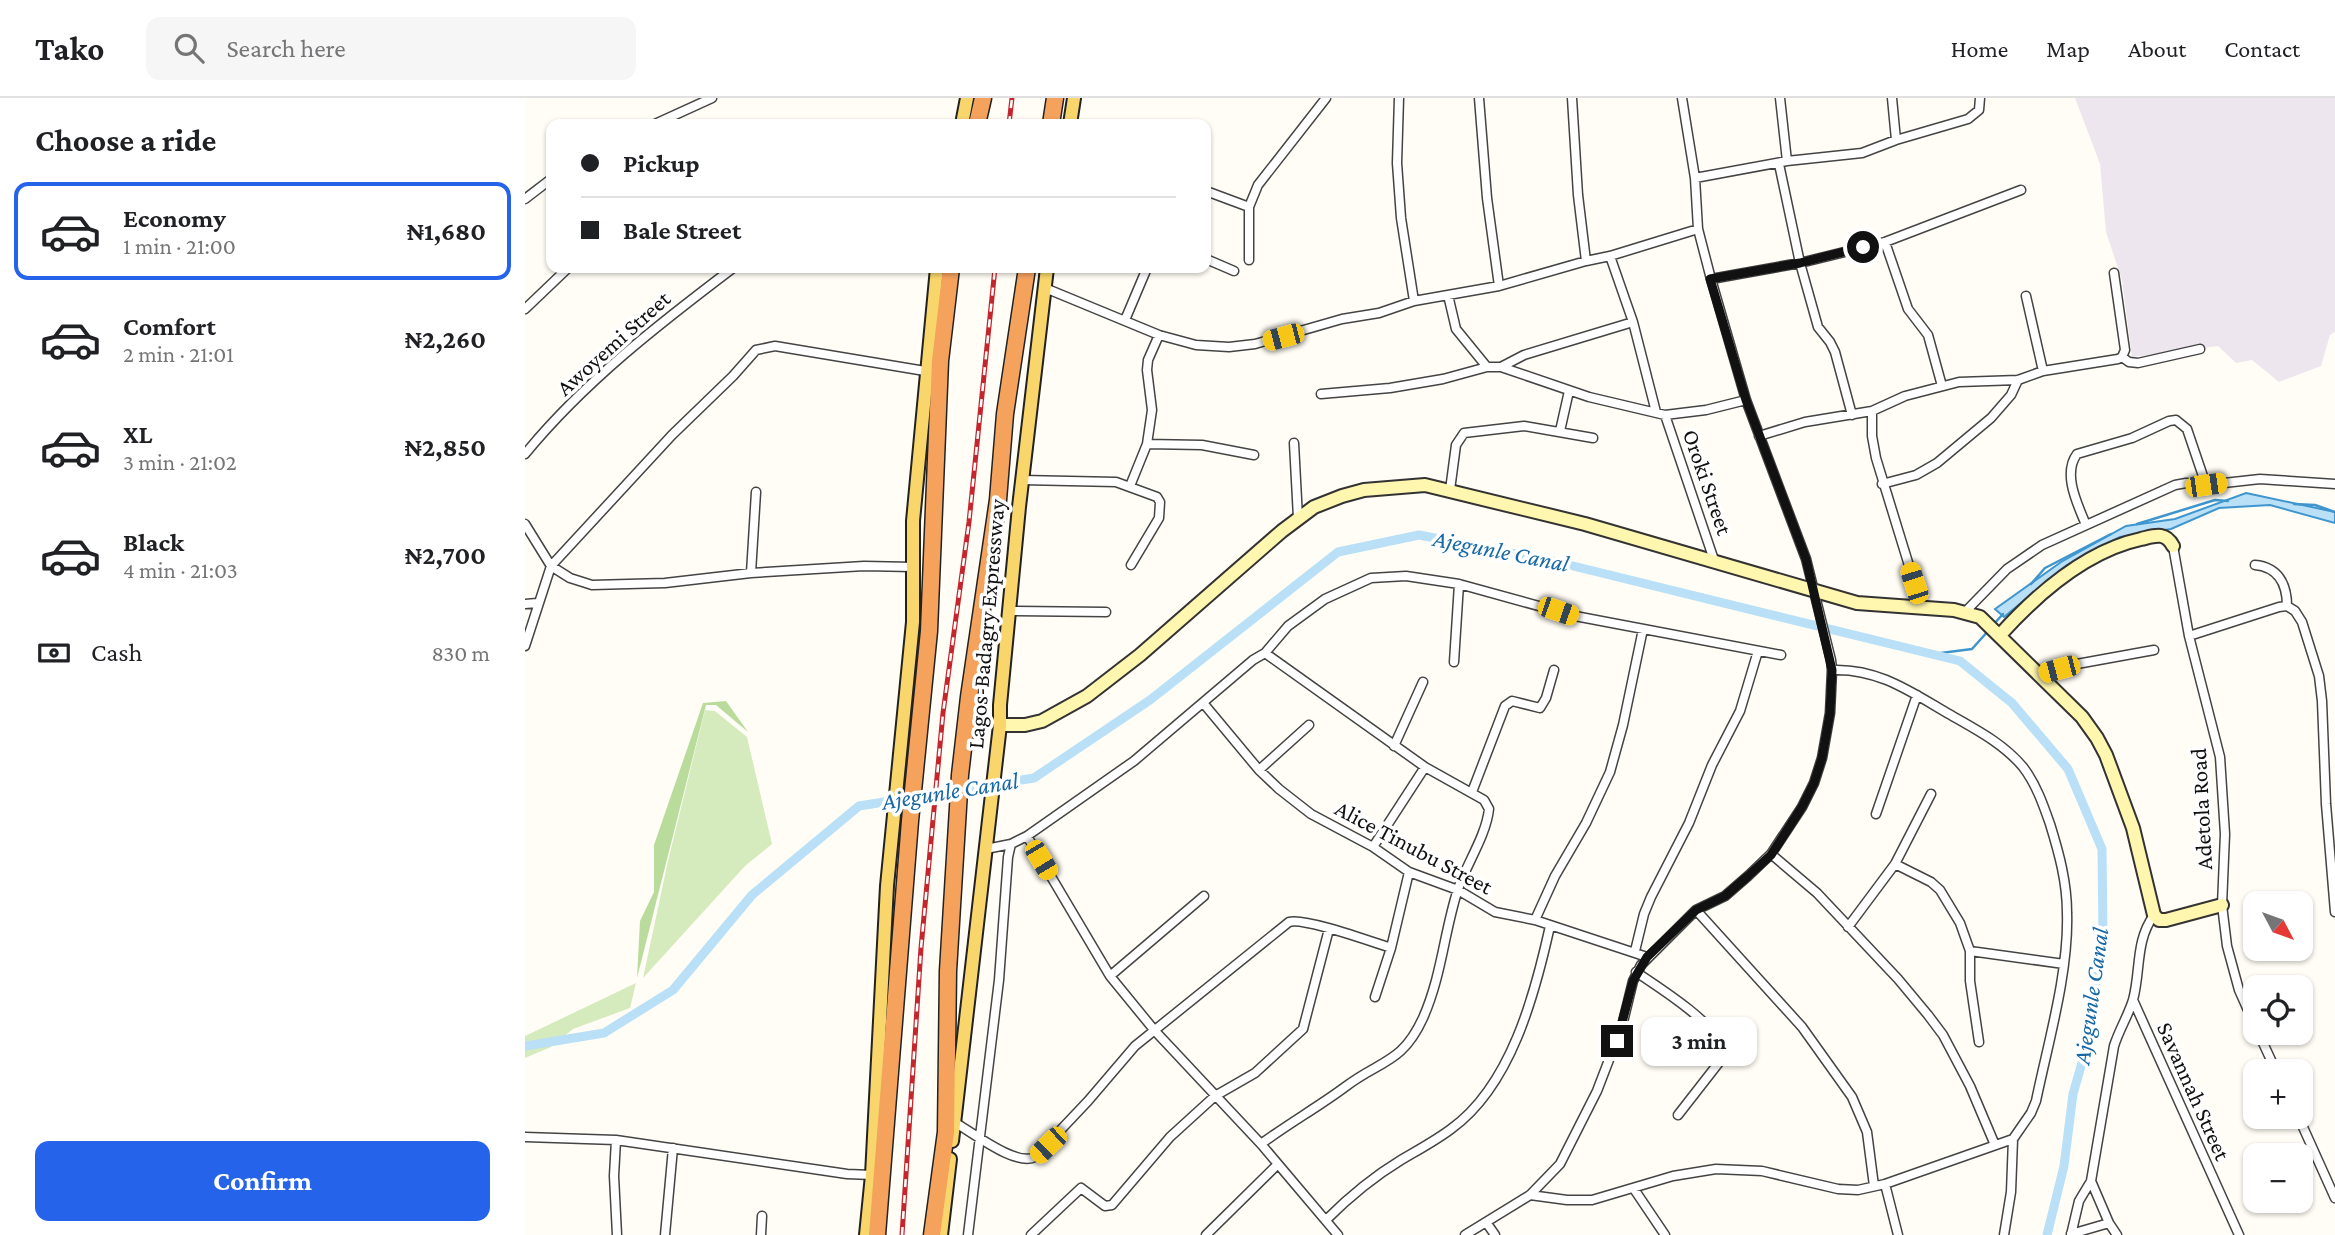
<!DOCTYPE html>
<html lang="en">
<head>
<meta charset="utf-8">
<style>
  :root { --surface:#fff; --page:#f6f6f6; --text:#202124; --muted:#757577; --line:#e0e0e0; --accent:#2563eb }
  body { margin:0; font-family:"Crimson Pro",serif; background:var(--page); color:var(--text); height:100vh; display:flex; flex-direction:column; font-size:26px; white-space:nowrap }
  * { box-sizing:border-box; margin:0 }
  p { font-size:23px; color:var(--muted) }
  .icon { flex:none; width:38px; height:38px; fill:none; stroke:currentColor; stroke-width:2; stroke-linecap:round; stroke-linejoin:round }
  .map { position:relative; flex:1; overflow:hidden }
  .details { display:flex; flex-direction:column; background:var(--surface); width:525px }
  .details>* { flex:none }
  .hud { position:absolute; left:21px; top:21px; width:665px; height:154px; border-radius:14px; box-shadow:0 2px 5px #0004; display:grid; align-content:center; height:154px; padding:0 35px; background:var(--surface) }
  .needle { width:46px; rotate:131deg }
  .fabs { position:absolute; left:1718px; top:793px; display:grid; gap:14px }
  .fabs a { display:grid; place-items:center; width:70px; height:70px; border-radius:14px; background:var(--surface); box-shadow:0 2px 5px #0004; font-size:35px }
  .end { position:absolute; width:32px; height:32px; margin:-16px; border:9px solid #111; background:#fff; box-shadow:0 0 0 4px #fff }
  .from { border-radius:50% }
  .bubble { position:absolute; height:49px; border-radius:14px; background:var(--surface); box-shadow:0 2px 5px #0004; font-size:23px; font-weight:700; line-height:49px; text-align:center }
  .car { position:absolute; width:21px; height:42px; margin:-21px -10px; border-radius:9px; box-shadow:0 0 5px 2px #0007; background:linear-gradient(#f5c518 24%,#345 0 40%,#f5c518 0 76%,#345 0 86%,#f5c518 0) }
  .hud b { display:flex; align-items:center; gap:24px; height:66px; font-size:26px }
  .hud b+b { border-top:2px solid var(--line) }
  .hud i { width:18px; height:18px; background:var(--text) }
  ul { padding:0; list-style:none }
  li { display:flex; align-items:center; gap:21px; height:98px; margin:0 14px 10px; padding:0 21px; border:4px solid transparent; border-radius:14px }
  li div { flex:1 }
  li b { display:block; font-size:26px }
  li em { font-style:normal; font-weight:700 }
  li.current { border-color:var(--accent) }
  li>.icon { width:63px; height:63px; stroke-width:1.5 }
  h2 { padding:0 35px; font-size:32px; line-height:84px }
  .pay { display:flex; align-items:center; gap:18px; height:77px; padding:0 35px; font-size:26px }
  .pay p { margin-inline-start:auto }
  .cta { display:flex; gap:14px; margin-top:auto; padding:14px 35px }
  .cta a { flex:1; height:80px; border-radius:14px; background:var(--accent); color:#fff; font-size:28px; font-weight:700; line-height:80px; text-align:center }
  header { display:flex; align-items:center; gap:42px; box-sizing:border-box; height:98px; padding:0 35px; background:var(--surface); border-bottom:2px solid var(--line) }
  header strong { font-size:33px }
  nav { display:flex; gap:38px; margin-inline-start:auto; font-size:24px }
  .search { width:490px; height:63px; background:var(--page); display:flex; align-items:center; gap:18px; box-sizing:border-box; padding:0 24px; border-radius:14px; color:var(--muted); font-size:26px }
  main { display:flex; flex:1; min-height:0 }
  .map>svg:first-child { display:block }
  .industrial { fill:#eee6ef }
  .green { fill:#d5ebbd }
  .forest { fill:#b9dc9c }
  .water { fill:#b9e0f7; stroke:#3f96cf; stroke-width:2 }
  .lines { fill:none; stroke-linecap:round; stroke-linejoin:round }
  .stream { stroke:#3f96cf; stroke-width:2.5 }
  .canal { stroke:#b9e0f7; stroke-width:9 }
  .street-casing { stroke:#444; stroke-width:11 }
  .secondary-casing { stroke:#333; stroke-width:16 }
  .primary-casing { stroke:#222; stroke-width:16 }
  .highway-casing { stroke:#222; stroke-width:19 }
  .street { stroke:#fff; stroke-width:8 }
  .secondary { stroke:#fff6b0; stroke-width:12 }
  .primary { stroke:#f9d66b; stroke-width:12 }
  .highway { stroke:#f5a25d; stroke-width:16 }
  .rail-casing { stroke:#c4262e; stroke-width:5 }
  .rail { stroke:#fff; stroke-width:2.5; stroke-dasharray:8; stroke-linecap:butt }
  .route { stroke:#111; stroke-width:9 }
  .labels { text-anchor:middle; stroke-width:7; stroke-linejoin:round; paint-order:stroke }
  .street-label { font-size:23px; fill:#111; stroke:#fff }
  .water-label { font-size:24px; font-style:italic; fill:#1768a6; stroke:#fff }
</style>
</head>
<body>
<header>
<strong>Tako</strong>
<div class="search"><svg class="icon" aria-label="search" viewBox="0 0 24 24"><circle cx="10" cy="10" r="6"/><path d="M15 15l6 6"/></svg>Search here</div>
<nav><a>Home</a><a>Map</a><a>About</a><a>Contact</a></nav>
</header>
<main>
<section class="details">
<h2>Choose a ride</h2>
<ul>
<li class="current"><svg class="icon" aria-label="car" viewBox="0 0 24 24"><path d="M5 17H2v-5l4-1 3-4h7l3 4 3 1v5h-3M9 17h6M6 11h13"/><circle cx="7" cy="17" r="2"/><circle cx="17" cy="17" r="2"/></svg><div><b>Economy</b><p>1 min · 21:00</p></div><em>₦1,680</em></li>
<li><svg class="icon" aria-label="car" viewBox="0 0 24 24"><path d="M5 17H2v-5l4-1 3-4h7l3 4 3 1v5h-3M9 17h6M6 11h13"/><circle cx="7" cy="17" r="2"/><circle cx="17" cy="17" r="2"/></svg><div><b>Comfort</b><p>2 min · 21:01</p></div><em>₦2,260</em></li>
<li><svg class="icon" aria-label="car" viewBox="0 0 24 24"><path d="M5 17H2v-5l4-1 3-4h7l3 4 3 1v5h-3M9 17h6M6 11h13"/><circle cx="7" cy="17" r="2"/><circle cx="17" cy="17" r="2"/></svg><div><b>XL</b><p>3 min · 21:02</p></div><em>₦2,850</em></li>
<li><svg class="icon" aria-label="car" viewBox="0 0 24 24"><path d="M5 17H2v-5l4-1 3-4h7l3 4 3 1v5h-3M9 17h6M6 11h13"/><circle cx="7" cy="17" r="2"/><circle cx="17" cy="17" r="2"/></svg><div><b>Black</b><p>4 min · 21:03</p></div><em>₦2,700</em></li>
</ul>
<div class="pay"><svg class="icon" aria-label="cash" viewBox="0 0 24 24"><path d="M3 7h18v10H3z"/><circle cx="12" cy="12" r="2"/></svg>Cash<p>830 m</p></div>
<div class="cta"><a>Confirm</a></div>
</section>
<div class="map">
<svg width="1810" height="1137" viewBox="0 0 1810 1137">
  <rect width="100%" height="100%" fill="#fffdf5"/>
  <!-- industrial -->
  <path class="industrial" d="M1550,0h260v234l-5,3 -9,31 -42,16 -27,-22 -16,3 -18,-17 -86,11 -10,-77 -16,-48 -6,-68z"/>
  <!-- green -->
  <path class="green" d="M180,612l10,1 32,26 25,107 -27,22 -102,112 25,-117z
    M111,885l-6,25 -57,21 -22,18 -26,11v-22z"/>
  <!-- forest -->
  <path class="forest" d="M201,603l22,31 -32,-27h-10l-69,273 3,-57 14,-29v-47l49,-142z"/>
  <!-- water -->
  <path class="water" d="M1721,395l89,19v11l-65,-18 -51,3 -48,21 -51,8 -53,28 -63,52 -9,-8 66,-47 65,-36 49,-7z"/>
  <g class="lines">
    <!-- stream -->
    <path class="stream" d="M1769,406l21,1 20,7
      M1612,426l78,-24 13,1
      M1506,486l14,-16 66,-34
      M1468,527l10,-11
      M1408,556l39,-5 17,-19"/>
    <!-- canal -->
    <path class="canal" d="M0,948l79,-13 69,-43 79,-95 107,-89 175,-28 116,-78 188,-148 81,-17 138,27 403,99 52,42 56,66 34,80 1,87 -16,109 -14,49 -9,72 -17,69"/>
    <!-- street casing -->
    <g class="street-casing">
      <path id="street" d="M874,0l-2,65 4,55 13,83
        M954,0l8,100 12,88
        M1047,0l6,97 8,66
        M1255,0l7,63
        M1367,0l4,42
        M130,26l57,-26
        M1254,66l21,99 18,64 12,15 5,10 17,63
        M1170,80l92,-17 75,-8 34,-13 72,-21 11,-9 1,-12
        M681,93l43,16
        M0,101l26,-20
        M1360,144l23,67 20,26 14,51
        M1085,158l23,66 23,90
        M681,161l28,12
        M724,162v-53l9,-22 68,-87
        M1186,181l89,-16 85,-21 136,-52
        M520,190l114,47 37,10 33,2 26,-3 87,-25 37,-6 35,-12 85,-15 87,-25 24,-5 88,-27
        M923,197l8,34 31,38
        M1501,198l17,75
        M0,211l43,-41
        M600,222l22,-52
        M1597,259l7,5 9,1 62,-14
        M976,269l88,30 76,18 41,-5 40,-10
        M796,296l69,-6 53,-9 44,-12h14l23,-12 109,-33
        M1347,313v25l4,22 46,150
        M1140,317l49,145
        M1035,333l9,-40
        M1234,338l46,-14 67,-11 33,-15 54,-14 59,-2 25,-9 75,-12 4,-2 3,-7 -11,-77
        M769,345l4,75
        M622,346l55,1 52,10
        M0,356c59,-72 134,-130 208,-186
        M497,382l94,2 41,15 3,5 -1,16 -28,47
        M1357,386l34,-9 21,-12 54,-45 20,-23 7,-15
        M605,388l17,-42 5,-34 -5,-40 1,-10 11,-25
        M925,392l6,-45 8,-12 60,-7 69,12
        M0,426l26,42 19,12 22,7 73,-2 86,-10 113,-7 49,1
        M1561,427c-8,-20 -24,-51 -9,-71l55,-16 37,-17 7,-1 11,9 19,56
        M1648,448l16,90 31,121 5,77 -3,71 5,41 12,44 17,38
        M1730,467c23,2 32,19 32,41
        M226,475l5,-81
        M0,506l12,-1
        M485,513l96,1
        M1440,514l42,-43 35,-24 133,-60 11,-2 20,2 54,-6 75,5
        M1664,538l90,-29 8,-1 8,5 7,11 17,54 3,25 4,103 9,108
        M0,548l26,-80 121,-131 61,-59 23,-26 19,-4 150,25
        M929,564l5,-78
        M1515,576l37,-10 77,-14
        M679,606l55,66 20,19 32,25 62,33 36,25 49,18 37,22 40,8 112,37
        M869,648l29,-64
        M734,672l50,-45
        M947,694l33,-86 7,-5 28,7 6,-10 8,-28
        M1351,716l41,-119
        M502,738l83,140 45,55 106,113 77,91
        M848,749l52,-80
        M461,751l25,-5
        M1246,756l46,39 81,86 30,36 15,20 27,51 25,59
        M1370,766l36,18 9,8 20,33 10,28v30l9,61
        M1171,812l106,117 50,70 15,35 7,54
        M1010,822l20,-44 31,-53 24,-51 13,-47 20,-96
        M1323,829l47,-63 36,-70
        M1110,853l9,-37 7,-17 38,-74 23,-58 28,-54 18,-60
        M1445,853l94,13
        M1111,874c27,18 74,48 89,76l-1,8 -46,59
        M585,878l94,-80
        M850,899l16,-49 18,-76
        M1608,902l106,235
        M1733,934l18,39
        M1773,1018l37,82
        M429,1024c18,10 62,45 81,35l53,-56 47,-55 154,-124c15,-5 83,20 102,26
        M0,1039l91,3 231,34 25,1
        M91,1042l-2,36 3,59
        M736,1046c27,-20 57,-37 84,-57 35,-27 57,-23 78,-69 19,-43 21,-86 35,-129 9,-26 28,-53 31,-80l-5,-9 -59,-33 -160,-114
        M1566,1083l18,42 8,12
        M1360,1086l13,51
        M1109,1091l31,46
        M1005,1097l37,5h25l81,-24 43,-7 46,2 76,18 20,1 27,-6 128,-45 18,-26 5,-12c12,-58 33,-129 31,-188 0,-31 -8,-60 -17,-89 -7,-20 -14,-40 -27,-57 -20,-24 -48,-38 -74,-53 -38,-22 -71,-46 -117,-44
        M801,1122c23,-23 47,-43 75,-60 17,-10 34,-19 50,-31 60,-43 84,-135 99,-203
        M961,1124l9,13
        M1546,1136l38,-11
        M140,1137l8,-87
        M236,1137l1,-19
        M443,1137l31,-255 9,-123 3,-13 16,-8 107,-75 119,-101 12,-7 23,-27 37,-27 46,-21 35,-2 53,8 116,32 206,39
        M506,1137l50,-47 24,18 7,-1 58,-68 45,-41 40,-23 48,-44 26,-100
        M681,1137l71,-70
        M940,1137l65,-40 30,-31 37,-73 25,-65 11,-45 8,-16 55,-55 29,-14 23,-20 23,-22 31,-47 12,-24 8,-25 8,-45 2,-43 -1,-10 -25,-101 -60,-159 -35,-121 -13,-50 -3,-51 -13,-80
        M1479,1137l7,-43 2,-53
        M1546,1137l8,-34 12,-20 23,-135c5,-16 14,-30 19,-46 8,-30 2,-59 21,-85"/>
    </g>
    <!-- secondary casing -->
    <g class="secondary-casing">
      <path id="secondary" d="M1475,537c37,-41 85,-84 141,-96 13,-3 24,-8 32,7
        M475,627h25l17,-4 45,-25 53,-41 142,-124 32,-24 28,-11 22,-6 61,-5 160,39 272,79 97,7 26,7 102,100 15,21 9,17 27,73 21,87 5,5h7l56,-15"/>
    </g>
    <!-- primary casing -->
    <g class="primary-casing">
      <path id="primary" d="M437,26l5,-26
        M545,26l4,-26
        M427,1043l48,-416v-20l19,-198 28,-239
        M341,1137l6,-60 15,-289 26,-264v-101l24,-253
        M416,1137l9,-76"/>
    </g>
    <!-- highway casing -->
    <g class="highway-casing">
      <path id="highway" d="M452,26l6,-26
        M526,26l4,-26
        M352,1137l33,-414 19,-190 11,-270 11,-93
        M407,1137l14,-103 2,-161 12,-196 9,-78 29,-197 7,-86 22,-146"/>
    </g>
    <!-- street -->
    <use href="#street" class="street"/>
    <!-- secondary -->
    <use href="#secondary" class="secondary"/>
    <!-- primary -->
    <use href="#primary" class="primary"/>
    <!-- highway -->
    <use href="#highway" class="highway"/>
    <!-- rail casing -->
    <g class="rail-casing">
      <path id="rail" d="M484,26l3,-26
        M377,1137l19,-287 22,-235 26,-191 26,-254"/>
    </g>
    <!-- rail -->
    <use href="#rail" class="rail"/>
  </g>
  <g class="lines">
    <!-- route -->
    <path class="route" d="M1092,943l16,-60 14,-24 49,-47 29,-14 23,-20 23,-21 31,-48 12,-24 8,-25 8,-45 2,-43 -26,-111 -60,-159 -36,-121 90,-16 63,-16"/>
  </g>
  <g class="labels">
    <!-- street labels -->
    <g class="street-label">
      <text transform="translate(88 245) rotate(-42)" y="8">Awoyemi Street</text>
      <text transform="translate(1183 384) rotate(71)" y="8">Oroki Street</text>
      <text transform="translate(461 526) rotate(-85)" y="8">Lagos-Badagry Expressway</text>
      <text transform="translate(1676 711) rotate(-93)" y="8">Adetola Road</text>
      <text transform="translate(889 749) rotate(28)" y="8">Alice Tinubu Street</text>
      <text transform="translate(1669 993) rotate(66)" y="8">Savannah Street</text>
    </g>
    <!-- water labels -->
    <g class="water-label">
      <text transform="translate(976 453) rotate(11)" y="8">Ajegunle Canal</text>
      <text transform="translate(425 693) rotate(-9)" y="8">Ajegunle Canal</text>
      <text transform="translate(1566 898) rotate(-82)" y="8">Ajegunle Canal</text>
    </g>
  </g>
</svg>
<div class="fabs">
<a><svg class="needle" viewBox="-14 -14 28 28"><path d="M0-13l5 13h-10z" fill="#e53935"/><path d="M0 13l5-13h-10z" fill="#757577"/></svg></a>
<a><svg class="icon" aria-label="locate" viewBox="0 0 24 24"><circle cx="12" cy="12" r="6"/><path d="M12 2v4M12 18v4M2 12h4M18 12h4"/></svg></a>
<a>+</a>
<a>−</a>
</div>
<i class="end from" style="left:1338px;top:149px"></i>
<i class="end" style="left:1092px;top:943px"></i>
<div class="bubble" style="left:1116px;top:919px;width:116px">3 min</div>
<i class="car" style="left:758px;top:239px;rotate:255deg"></i>
<i class="car" style="left:1681px;top:387px;rotate:82deg"></i>
<i class="car" style="left:1389px;top:485px;rotate:342deg"></i>
<i class="car" style="left:1033px;top:513px;rotate:109deg"></i>
<i class="car" style="left:1534px;top:571px;rotate:255deg"></i>
<i class="car" style="left:516px;top:762px;rotate:149deg"></i>
<i class="car" style="left:523px;top:1047px;rotate:226deg"></i>
<div class="hud">
<b><i class="from"></i>Pickup</b>
<b><i></i>Bale Street</b>
</div>
</div>
</main>
</body>
</html>
